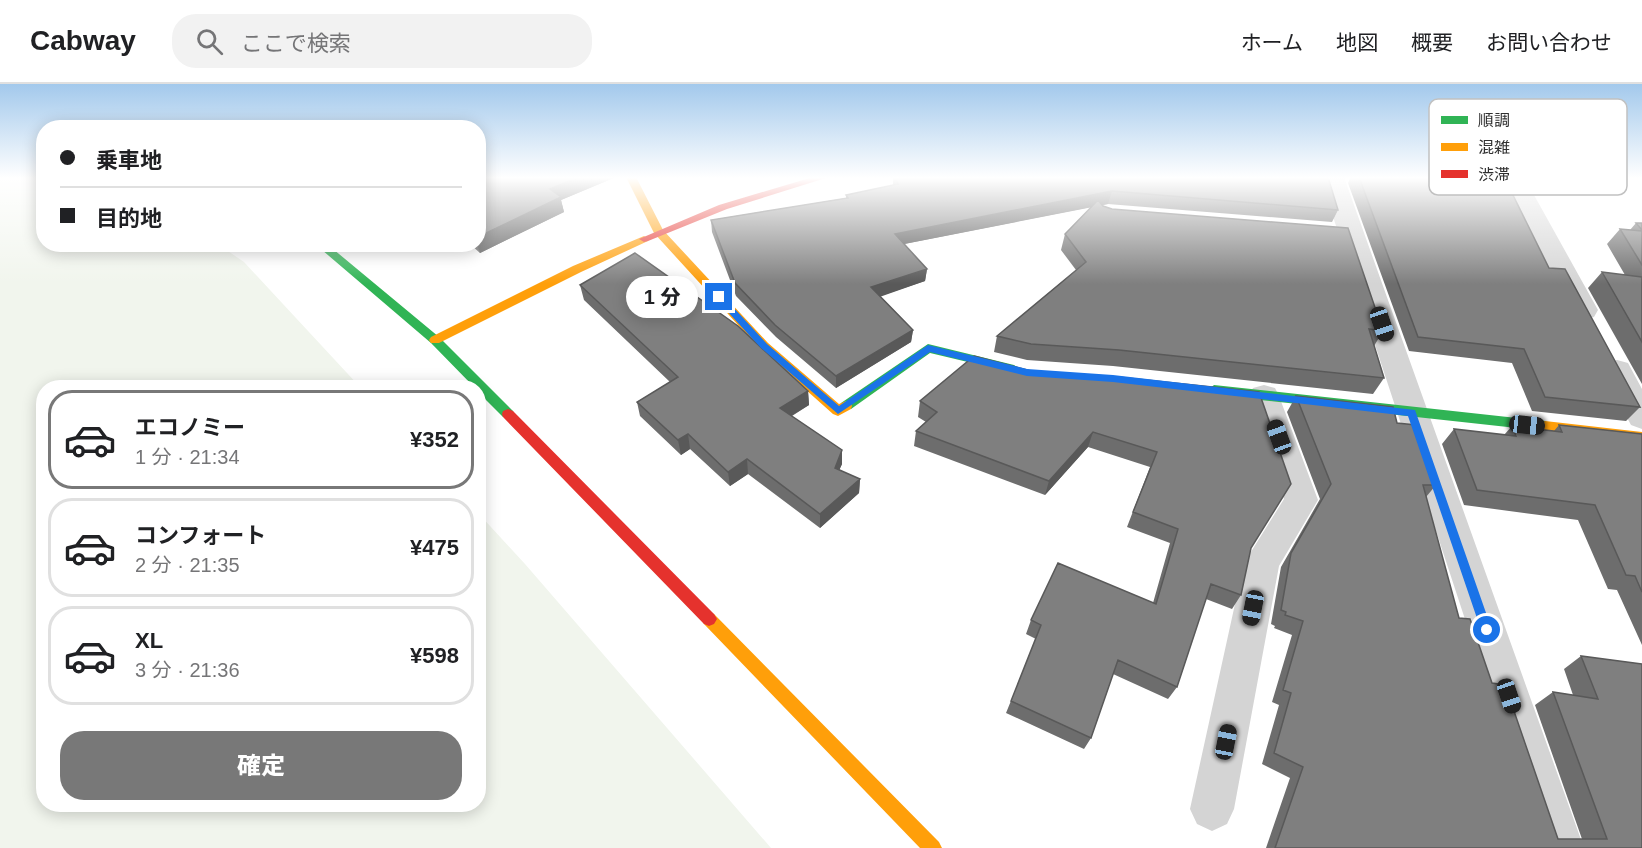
<!DOCTYPE html>
<html lang="ja">
<head>
<meta charset="utf-8">
<style>
  :root { --surface:#fff; --page:#f2f2f2; --text:#202124; --muted:#757577; --line:#e0e0e0; --accent:#787878 }
  body { margin:0; font-family:Helvetica,"Noto Sans JP",sans-serif; background:var(--page); color:var(--text); height:100vh; display:flex; flex-direction:column; font-size:22px; white-space:nowrap }
  * { box-sizing:border-box; margin:0 }
  p { font-size:20px; color:var(--muted) }
  .icon { flex:none; width:33px; height:33px; fill:none; stroke:currentColor; stroke-width:2; stroke-linecap:round; stroke-linejoin:round }
  .map { position:relative; flex:1; overflow:hidden }
  .side { position:absolute; left:36px; top:296px; width:450px; height:432px; display:flex; flex-direction:column; background:var(--surface); border-radius:24px; box-shadow:0 3px 15px #0003 }
  .side>* { flex:none }
  .banner { position:absolute; left:36px; top:36px; width:450px; height:132px; border-radius:24px; box-shadow:0 3px 15px #0003; display:grid; align-content:center; height:132px; padding:0 24px; background:var(--surface) }
  .end { position:absolute; width:27px; height:27px; margin:-14px; border:8px solid #1a73e8; background:#fff; box-shadow:0 0 0 3px #fff }
  .from { border-radius:50% }
  .bubble { position:absolute; height:42px; border-radius:21px; background:var(--surface); box-shadow:0 3px 15px #0003; font-size:20px; font-weight:800; line-height:42px; text-align:center }
  .car { position:absolute; width:18px; height:36px; margin:-18px -9px; border-radius:8px; box-shadow:0 0 4px 2px #0007; background:linear-gradient(#222 24%,#8ab4d8 0 40%,#222 0 76%,#8ab4d8 0 86%,#222 0) }
  .banner b { display:flex; align-items:center; gap:21px; height:57px; font-size:22px }
  .banner b+b { border-top:2px solid var(--line) }
  .banner i { width:15px; height:15px; background:var(--text) }
  ul { padding:10px 0 0; list-style:none }
  li { display:flex; align-items:center; gap:18px; height:99px; margin:0 12px 9px; padding:0 12px; border:3px solid var(--line); border-radius:24px }
  li div { flex:1 }
  li b { display:block; font-size:22px }
  li em { font-style:normal; font-weight:800 }
  li.active { border-color:var(--accent) }
  li>.icon { width:54px; height:54px; stroke-width:1.5 }
  .button { display:flex; gap:12px; margin-top:auto; padding:12px 24px }
  .button a { flex:1; height:69px; border-radius:24px; background:var(--accent); color:#fff; font-size:24px; font-weight:800; line-height:69px; text-align:center }
  header { display:flex; align-items:center; gap:36px; box-sizing:border-box; height:84px; padding:0 30px; background:var(--surface); border-bottom:2px solid var(--line) }
  header strong { font-size:28px }
  nav { display:flex; gap:33px; margin-inline-start:auto; font-size:21px }
  .search { width:420px; height:54px; background:var(--page); display:flex; align-items:center; gap:15px; box-sizing:border-box; padding:0 21px; border-radius:24px; color:var(--muted); font-size:22px }
  .map>svg:first-child { display:block }
  .green { fill:#f1f5ed }
  .lines { fill:none; stroke-linecap:round; stroke-linejoin:round }
  .street { fill:#d4d4d4; fill-rule:evenodd }
  .fast { fill:#30b455; fill-rule:evenodd }
  .slow { fill:#ff9f0a; fill-rule:evenodd }
  .jam { fill:#e5322d; fill-rule:evenodd }
  .wall { fill:#6d6d6d }
  .shaded-wall { fill:#595959 }
  .building { fill:#7f7f7f; stroke:#595959; stroke-width:1.5 }
  .route { fill:#1a73e8 }
  .key { fill:#fff; stroke:#c1c1c1; stroke-width:1.5 }
  .key-label { font-size:16px; fill:#303030 }
</style>
</head>
<body>
<header>
<strong>Cabway</strong>
<div class="search"><svg class="icon" aria-label="search" viewBox="0 0 24 24"><circle cx="10" cy="10" r="6"/><path d="M15 15l6 6"/></svg>ここで検索</div>
<nav><a>ホーム</a><a>地図</a><a>概要</a><a>お問い合わせ</a></nav>
</header>
<div class="map">
<svg width="1642" height="764" viewBox="0 0 1642 764">
  <rect width="100%" height="100%" fill="#fff"/>
  <!-- green -->
  <path class="green" d="M0,93h43l1,67 175,1 25,17 116,125h-316v417h434l1,-290 46,50 246,284h-771z"/>
  <g class="lines">
    <!-- street -->
    <path class="street" d="M1320,93h24l240,671h-44z
      M1500,93h24l74,133 -4,7 -10,3 -10,-3z
      M1617,276l11,3 14,26v40l-11,-4 -29,-54 4,-8z
      M1264,301l11,3 4,8 39,104 -39,66 -45,243 -7,15 -15,7 -15,-7 -7,-15 54,-246 40,-64 -35,-103 4,-8z"/>
    <!-- fast -->
    <path class="fast" d="M315,160h12l112,93 74,74 1,3 -1,3h-10l-25,-25v-5h-4l-43,-44z
      M928,260l86,21 6,4 -6,4 -84,-20 -79,56h-10l-1,-3 1,-3z
      M1214,301l331,36 7,5 -7,5 -331,-36 -6,-5z"/>
    <!-- slow -->
    <path class="slow" d="M626,93h10l27,53 105,113 71,61 7,-3 5,2 1,3 -1,3 -13,7 -5,-2 -73,-65 -106,-116z
      M644,152l5,3 -1,2 -67,31 -142,71h-8l-2,-3 2,-3 142,-71z
      M1545,337l97,11v10l-97,-11 -7,-5z
      M709,528l5,2 225,228 3,6h-22l-216,-224 -3,-5 3,-5z"/>
    <!-- jam -->
    <path class="jam" d="M813,93h16l-102,32 -79,32 -4,1 -5,-3 80,-34z
      M508,325l5,2 201,203 3,5 -3,5 -5,2 -5,-2 -201,-207 -1,-3 1,-3z"/>
  </g>
  <!-- wall -->
  <path class="wall" d="M478,93h138l-55,23 3,12 -84,41 -10,-9h8z
    M893,93h435l10,33 -6,12 -224,-18 -6,1 281,126 -9,15 10,32 -11,16 -260,-28 -86,-6 -33,-8 3,-16 79,-66 -15,-20 4,-16 26,-27 -187,37 23,25 -2,12 -45,15 33,34 -2,12 -75,46 -60,-51 -40,-41 -24,-64 -1,-12 135,-22v-3l47,-9z
    M1351,93h93l105,91 91,139 -14,14 -94,-10 -20,-48 -103,-12 -61,-168z
    M1636,139h6v161l-54,-96 14,-16 23,3 -18,-31 13,-15 10,1z
    M580,201l228,106 1,14 -17,11 50,48 -3,6 21,9 -1,14 -39,35 -72,-54 -18,12 -40,-37 -9,6 -41,-39 -3,-14 33,-20 -86,-82z
    M1031,287l87,6 133,171 -10,47 -9,14 -26,-10 -29,88 -9,12 -55,-25 -22,64 -7,11 -78,-36 30,-74 -10,-5 5,-14 122,-17 17,-60 -43,-16 23,-60 -62,-20 -43,48 -131,-49 2,-15 10,-9 -8,-5 2,-16z
    M1296,312l101,27 39,62 -10,12 33,121 33,65 66,156h24l-47,-134 18,-13 20,3 -9,-26 17,-13 61,8v184h-376l24,-70 -28,-14 17,-59 -7,-3 20,-67 -18,-7 1,-2 -4,-2 10,-57 39,-68 -33,-87z
    M1559,341l83,9v211l-25,-55 -9,-1 -30,-69 -114,-15 -22,-61 12,-15 50,6 8,-9 42,5z"/>
  <!-- shaded-wall -->
  <path class="shaded-wall" d="M579,93h37l-55,23 3,12 -84,41 -3,-9h1v-7l72,-48z
    M1112,107l-4,13 -214,42 1,-12z
    M927,185l-2,12 -54,19v-13z
    M913,246l-2,12 -75,46v-12z
    M808,307l1,14 -28,17 -1,-14z
    M1093,348l-5,15 -43,48 4,-14z
    M688,350l2,15 -9,6 -3,-15z
    M842,366v14l-8,18 1,-14z
    M747,375l1,15 -18,12 -2,-14z
    M860,395l-1,14 -39,35v-14z"/>
  <!-- building -->
  <path class="building" d="M478,93h101l-29,12 11,8 -83,40z
    M894,93h434l10,33 -226,-19 -217,43 32,35 -56,18 42,43 -77,46 -61,-51 -40,-42 -24,-63 137,-22 -2,-3 52,-11z
    M1359,93h85l63,6 42,85 16,1 75,138 -95,-10 -21,-48 -106,-12z
    M1098,116l5,6 9,3 236,19 35,103 -14,-2 15,49 -265,-28 -88,-6 -34,-8 89,-74 -21,-28z
    M1636,139h6v7z
    M1620,145l22,2v34z
    M635,169l103,73 70,65 -28,17 62,42 -7,18 25,11 -40,35 -73,-55 -19,13 -40,-38 -10,6 -41,-38 41,-25 -98,-92z
    M1602,188l40,5v65z
    M974,272l57,15 87,6 141,15 32,92 -40,64 -10,47 -30,-11 -34,103 -59,-27 -27,78 -80,-37 30,-76 -10,-5 27,-57 98,41 22,-75 -45,-17 24,-60 -64,-20 -44,49 -133,-50 21,-19 -17,-11z
    M1296,312l97,11 4,16 19,2 20,60h-13l36,133 11,1 22,64 13,2 53,154h49l-54,-147 45,7 -17,-43 61,8v184h-367l28,-81 -29,-14 17,-60 -8,-3 20,-69 -18,-6 1,-3 -5,-2 10,-57 40,-69z
    M1559,341l83,9v158l-7,-16 -9,-1 -31,-70 -118,-15 -23,-61 62,7 -4,-10 50,6z"/>
  <!-- sky -->
  <linearGradient id="sky" x2="0" y2="1"><stop stop-color="#a3c9ec"/><stop offset="0.47" stop-color="#fff"/><stop offset="1" stop-color="#fff" stop-opacity="0"/></linearGradient>
  <rect width="1642" height="200" fill="url(#sky)"/>
  <!-- route -->
  <path class="route" d="M716,211h6l45,49 72,62 89,-61 99,24 86,6 302,35 77,220 -5,5 -6,-5 -73,-214 -295,-34 -86,-6 -97,-24 -92,62 -77,-66 -45,-49z"/>
  <!-- legend -->
  <rect x="1429" y="15" width="198" height="96" rx="9" class="key"/>
  <rect x="1441" y="32" width="27" height="8" fill="#30b455"/>
  <rect x="1441" y="59" width="27" height="8" fill="#ff9f0a"/>
  <rect x="1441" y="86" width="27" height="8" fill="#e5322d"/>
  <g class="key-label">
    <text x="1478" y="42">順調</text>
    <text x="1478" y="69">混雑</text>
    <text x="1478" y="96">渋滞</text>
  </g>
</svg>
<i class="end from" style="left:1487px;top:546px"></i>
<i class="end" style="left:719px;top:213px"></i>
<div class="bubble" style="left:626px;top:192px;width:72px">1 分</div>
<i class="car" style="left:1382px;top:240px;rotate:161deg"></i>
<i class="car" style="left:1527px;top:341px;rotate:96deg"></i>
<i class="car" style="left:1279px;top:353px;rotate:340deg"></i>
<i class="car" style="left:1253px;top:524px;rotate:191deg"></i>
<i class="car" style="left:1509px;top:612px;rotate:161deg"></i>
<i class="car" style="left:1226px;top:658px;rotate:11deg"></i>
<div class="banner">
<b><i class="from"></i>乗車地</b>
<b><i></i>目的地</b>
</div>
<section class="side">
<ul>
<li class="active"><svg class="icon" aria-label="car" viewBox="0 0 24 24"><path d="M5 17H2v-5l4-1 3-4h7l3 4 3 1v5h-3M9 17h6M6 11h13"/><circle cx="7" cy="17" r="2"/><circle cx="17" cy="17" r="2"/></svg><div><b>エコノミー</b><p>1 分 · 21:34</p></div><em>¥352</em></li>
<li><svg class="icon" aria-label="car" viewBox="0 0 24 24"><path d="M5 17H2v-5l4-1 3-4h7l3 4 3 1v5h-3M9 17h6M6 11h13"/><circle cx="7" cy="17" r="2"/><circle cx="17" cy="17" r="2"/></svg><div><b>コンフォート</b><p>2 分 · 21:35</p></div><em>¥475</em></li>
<li><svg class="icon" aria-label="car" viewBox="0 0 24 24"><path d="M5 17H2v-5l4-1 3-4h7l3 4 3 1v5h-3M9 17h6M6 11h13"/><circle cx="7" cy="17" r="2"/><circle cx="17" cy="17" r="2"/></svg><div><b>XL</b><p>3 分 · 21:36</p></div><em>¥598</em></li>
</ul>
<div class="button"><a>確定</a></div>
</section>
</div>
</body>
</html>
